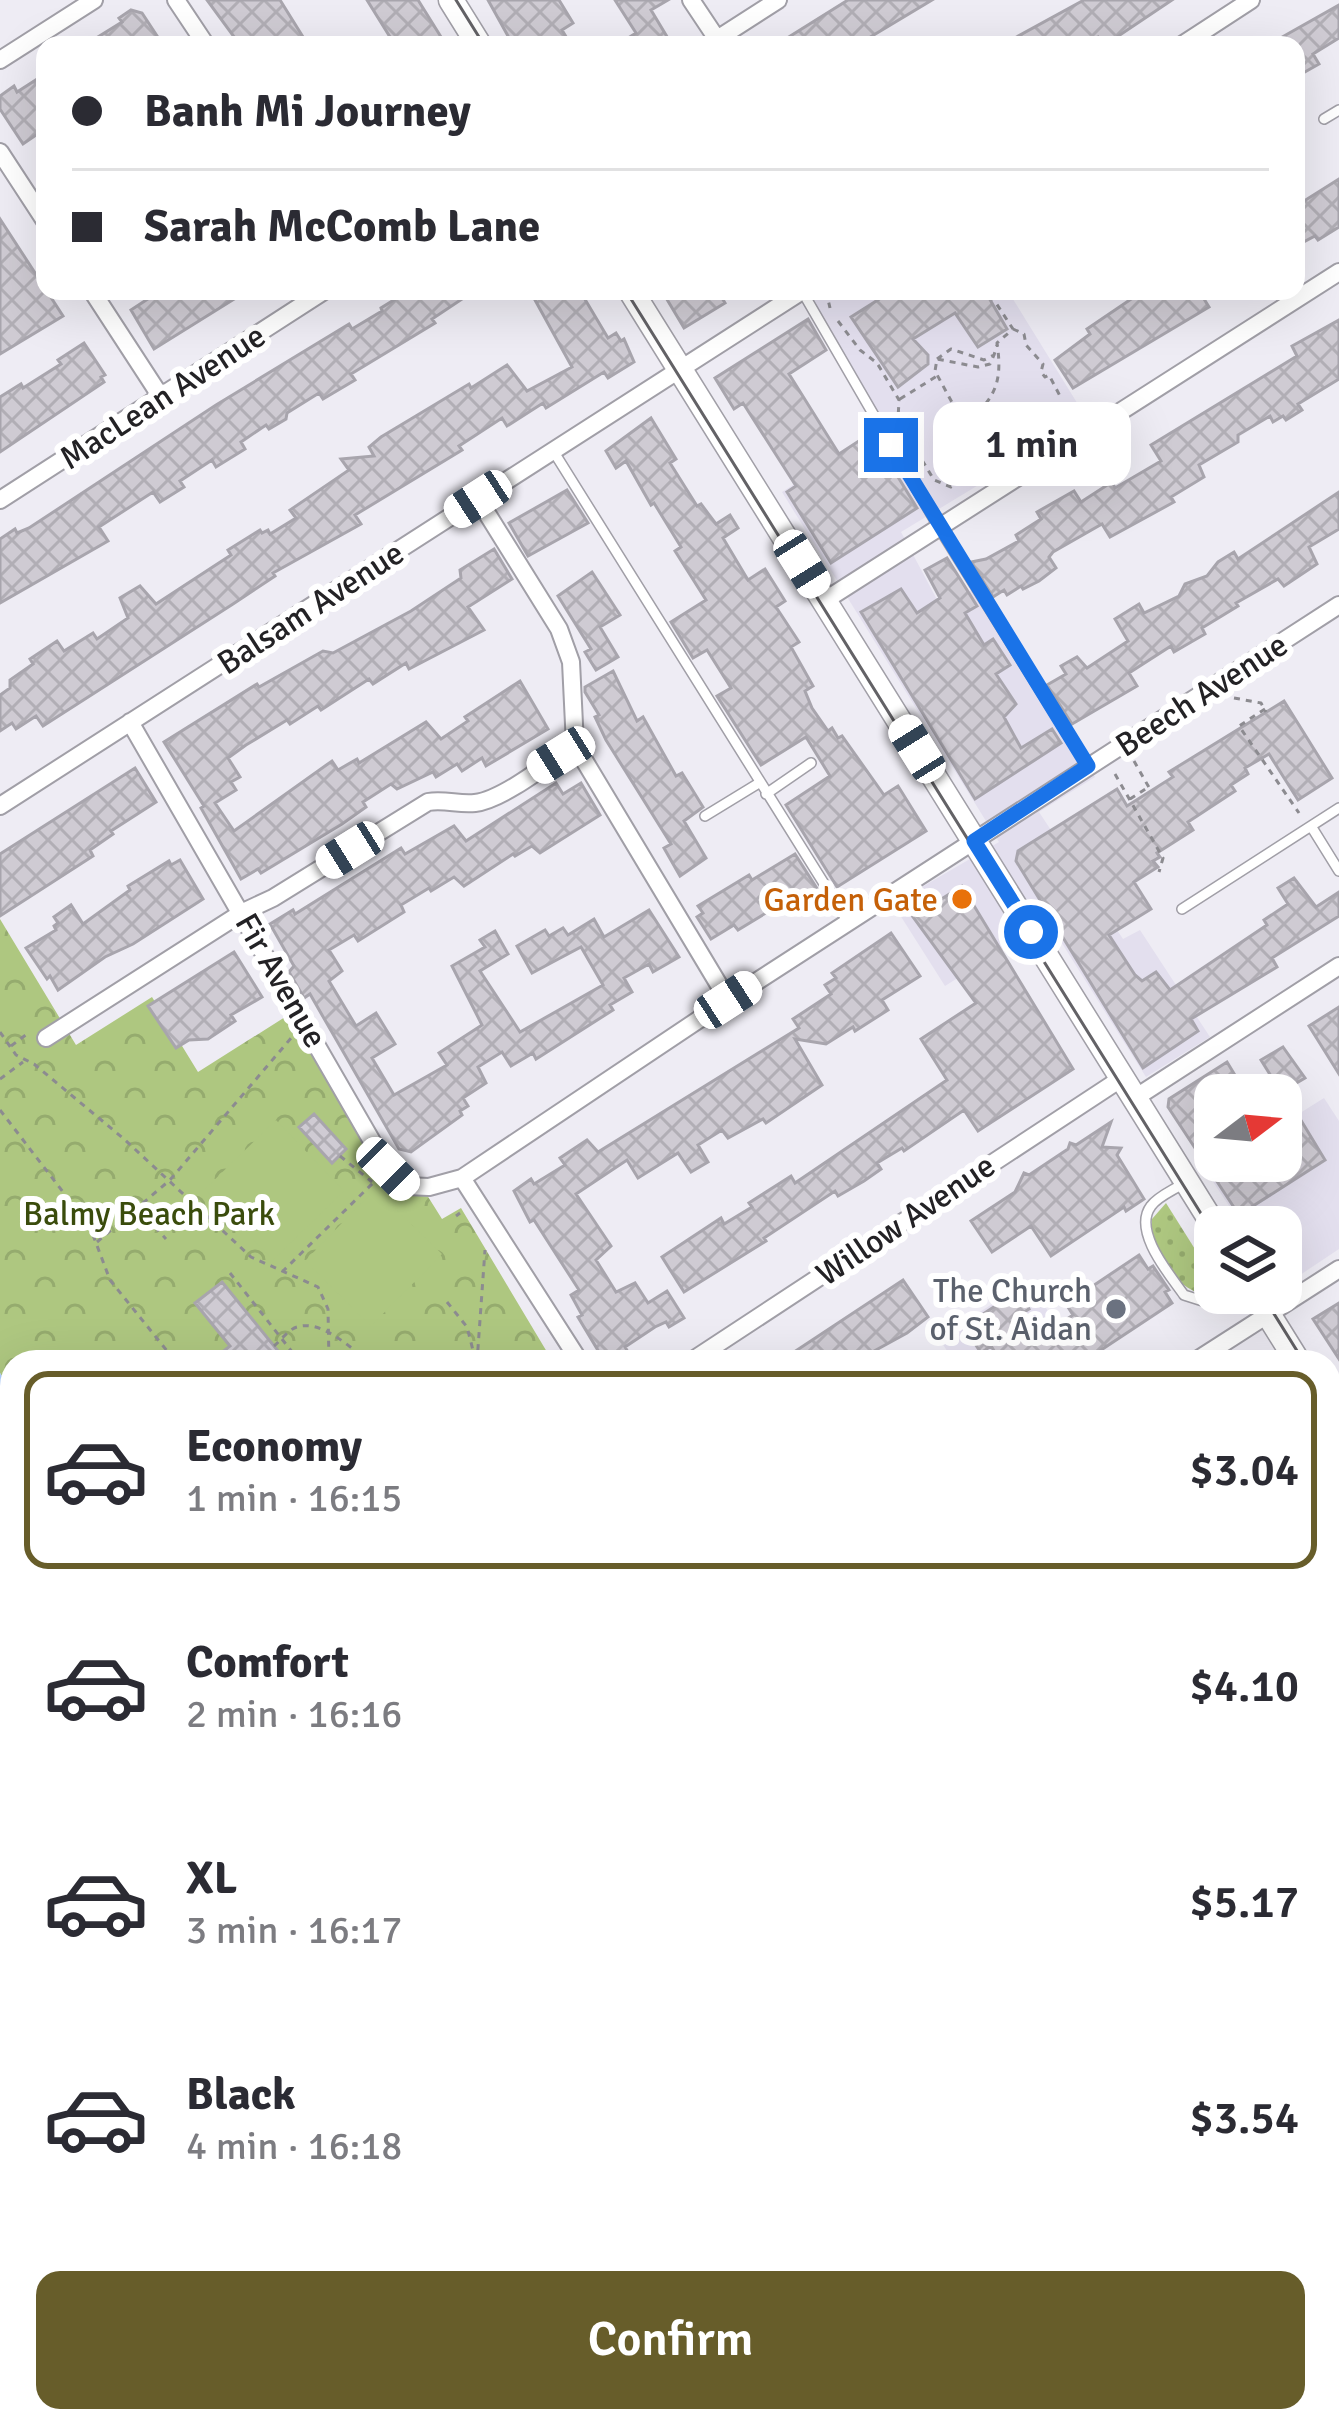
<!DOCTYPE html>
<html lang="en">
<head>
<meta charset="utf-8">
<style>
  :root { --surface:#fff; --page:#f2f2f3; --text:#2b2b33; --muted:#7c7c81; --line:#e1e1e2; --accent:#675d2a }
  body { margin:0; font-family:Signika,sans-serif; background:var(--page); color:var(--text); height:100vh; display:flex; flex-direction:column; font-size:45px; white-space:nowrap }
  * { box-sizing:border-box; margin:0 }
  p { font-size:39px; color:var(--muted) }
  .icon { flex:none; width:66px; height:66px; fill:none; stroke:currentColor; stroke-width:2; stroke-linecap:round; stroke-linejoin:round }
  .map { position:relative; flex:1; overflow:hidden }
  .drawer { position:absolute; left:0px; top:1350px; width:1341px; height:1083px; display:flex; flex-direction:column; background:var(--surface); border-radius:36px 36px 0 0; box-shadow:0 12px 48px #0002 }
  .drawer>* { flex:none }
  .hud { position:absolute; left:36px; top:36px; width:1269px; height:264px; border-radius:24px; box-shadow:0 12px 48px #0002; display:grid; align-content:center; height:264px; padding:0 36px; background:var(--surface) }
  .needle { width:78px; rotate:74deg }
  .buttons { position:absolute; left:1194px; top:1074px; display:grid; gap:24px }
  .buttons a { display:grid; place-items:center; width:108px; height:108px; border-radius:24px; background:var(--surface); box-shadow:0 12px 48px #0002; font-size:60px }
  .end { position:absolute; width:54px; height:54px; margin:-27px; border:15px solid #1a73e8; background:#fff; box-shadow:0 0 0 6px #fff }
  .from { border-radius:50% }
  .bubble { position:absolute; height:84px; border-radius:24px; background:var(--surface); box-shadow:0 12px 48px #0002; font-size:39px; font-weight:600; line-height:84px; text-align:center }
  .car { position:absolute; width:36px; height:72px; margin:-36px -18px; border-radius:15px; box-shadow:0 0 9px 3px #0007; background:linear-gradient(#fff 24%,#345 0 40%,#fff 0 76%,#345 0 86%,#fff 0) }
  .hud b { display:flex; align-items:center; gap:42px; height:114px; font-size:45px }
  .hud b+b { border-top:3px solid var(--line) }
  .hud i { width:30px; height:30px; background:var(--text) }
  ul { padding:21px 0 0; list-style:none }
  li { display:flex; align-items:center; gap:36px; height:198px; margin:0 24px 18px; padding:0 12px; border:6px solid transparent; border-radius:24px }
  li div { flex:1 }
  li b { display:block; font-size:45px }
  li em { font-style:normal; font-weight:600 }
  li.selected { border-color:var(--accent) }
  li>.icon { width:108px; height:108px; stroke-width:1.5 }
  .button { display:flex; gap:24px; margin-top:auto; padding:24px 36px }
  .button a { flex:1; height:138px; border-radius:24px; background:var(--accent); color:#fff; font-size:48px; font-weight:600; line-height:138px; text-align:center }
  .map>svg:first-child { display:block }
  .built { fill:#e3dfee }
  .grass { fill:url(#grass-dots) }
  .forest { fill:url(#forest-crowns) }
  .garden { fill:#aec780 }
  .water { fill:url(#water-waves) }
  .building { fill:url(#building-cross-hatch); stroke:#a8a5ad; stroke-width:3 }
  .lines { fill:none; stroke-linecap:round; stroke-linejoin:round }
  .lane-casing { stroke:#a19fa7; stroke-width:12 }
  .street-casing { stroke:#a19fa7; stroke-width:20 }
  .secondary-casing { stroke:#a19fa7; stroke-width:27 }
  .path { stroke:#8c8b90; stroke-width:3; stroke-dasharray:6 6; stroke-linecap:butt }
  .lane { stroke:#fff; stroke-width:9 }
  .street { stroke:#fff; stroke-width:16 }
  .secondary { stroke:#fff; stroke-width:24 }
  .tram { stroke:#636266; stroke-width:3 }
  .route { stroke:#1a73e8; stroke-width:15 }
  .food-dot { fill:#e8710a; stroke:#fff; stroke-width:4.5 }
  .worship-dot { fill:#6b7280; stroke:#fff; stroke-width:4.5 }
  .labels { text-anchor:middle; stroke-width:12; stroke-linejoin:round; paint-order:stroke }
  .street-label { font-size:33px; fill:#232225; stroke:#fff }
  .food-label { font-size:33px; fill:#c56008; stroke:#fff; text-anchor:end }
  .park-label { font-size:33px; fill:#3a4c0c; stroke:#fff }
  .worship-label { font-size:33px; fill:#5b616d; stroke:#fff; text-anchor:end }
</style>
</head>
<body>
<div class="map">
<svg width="1339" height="2431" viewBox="0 0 1339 2431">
  <defs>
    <pattern id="grass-dots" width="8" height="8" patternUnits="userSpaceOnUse" patternTransform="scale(3)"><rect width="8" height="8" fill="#aec780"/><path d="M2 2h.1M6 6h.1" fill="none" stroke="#95ab6e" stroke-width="1.8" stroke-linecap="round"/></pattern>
    <pattern id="forest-crowns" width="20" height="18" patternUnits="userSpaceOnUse" patternTransform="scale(3)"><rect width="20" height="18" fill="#aec780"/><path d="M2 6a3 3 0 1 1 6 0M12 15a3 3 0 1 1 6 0" fill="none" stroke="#95ab6e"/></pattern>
    <pattern id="water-waves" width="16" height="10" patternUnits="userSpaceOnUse" patternTransform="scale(3)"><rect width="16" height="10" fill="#b1d0fc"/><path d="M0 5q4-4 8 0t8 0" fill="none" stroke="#98b2d8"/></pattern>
    <pattern id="building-cross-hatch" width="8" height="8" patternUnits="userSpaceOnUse" patternTransform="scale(3)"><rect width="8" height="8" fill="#cfcbd3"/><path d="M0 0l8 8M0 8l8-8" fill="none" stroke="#b1aeb5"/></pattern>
  </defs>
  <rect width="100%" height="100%" fill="#eeecf4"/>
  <!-- built -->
  <path class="built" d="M816,291h192l79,128 -186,113 41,77 36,-23 117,191 -56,35 84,127 17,-9 70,107 -64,40 -98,-156 -103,65 -52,-82 106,-62 -217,-350 103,-66 -80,-129z
    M1324,1098l15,23v128l-45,30 -13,-3v-49h-38l-37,-56 16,-10h59v-36z
    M1028,1281l54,81h-128l-15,-24z"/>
  <!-- grass -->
  <path class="grass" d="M1166,1203l49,78 3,12c-36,10 -69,-42 -66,-74z"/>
  <!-- forest -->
  <path class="forest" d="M0,919l76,126 76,-48 46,75 95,-60 80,130 13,6 10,17 9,-5 37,59 19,-11 92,154h-541v29l-12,-18z"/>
  <!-- garden -->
  <path class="garden" d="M276,1120l68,71 -71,69 -68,-71z
    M375,1189l67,65 -71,72 -66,-65z"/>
  <!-- water -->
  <path class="water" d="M0,1373l12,18v1030h700l25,10h-737z"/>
  <!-- building -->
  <path class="building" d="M207,0h73l28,45h-68z
    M367,0h51l28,45h-51z
    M488,0h71l14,23 -11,7 9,15h-58z
    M615,0h53l-17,10 21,35h-55l19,-12z
    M848,0h84l-75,45h-81z
    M1084,0h88l-64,43 -2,-3 -5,3 -3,-6 -17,8h-79z
    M1339,5v33l-26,16 6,10 -23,13v-32h-28z
    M131,10l11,3 21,32h-78l37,-23 -3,-4z
    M45,74v55l-22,15 -23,-35v-13l14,-10 3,6z
    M1339,179v48l-21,13 -3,-4 -19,10v-40z
    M0,219l63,97 -63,38z
    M160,291h87l-93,58 -23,-39z
    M392,291h82l-42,28 3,4 -84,51 4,6 -32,19 -4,-6 -32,20 -1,6 -17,10 -3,-4 -25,17 4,7 -29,18 -4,-7 -32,21 4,6 -24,15 -7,-10 -54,35 9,14 -108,62v-64l15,-10 2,4 12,-5 187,-123 133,-81 3,5 30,-18 -1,-3 16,-10z
    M530,291h50l28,47 8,-5 5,8 3,-2 10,23 -26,16 -4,-6 -58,36 -3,-5 -36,23 -5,-8 -43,28 3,4 -107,65 6,9 -88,49 2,3 -42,28 -190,122 -7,-10 -20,13 -4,-6 -12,8v-36l10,-7v-8l23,-16 -3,-5 27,-18 7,10 29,-18 4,6 31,-21 -8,-20 20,-12 16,18 75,-49 -3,-5 32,-20 2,3 6,-3 2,4 26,-16 -6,-8 59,-40 -8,-11 33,-3 -5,-9 12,-10 88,-53 2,4 36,-23 20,26 45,-24z
    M662,291h56l7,12 -41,25z
    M892,291h93l22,38 -29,18 -23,-34 -42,26 15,16v9l-30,23 -47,-70z
    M1143,291h56l10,16 -136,81 -18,-28 35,-26 -3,-5z
    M808,319l18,31 -37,24 50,80 32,-21 46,75 -86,55 -44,-71 9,-6 -53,-83 -9,6 -19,-31z
    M1339,320v59l-41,25 4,6 -16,10 -3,-4 -10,6 -3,-6 -32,19v7l-39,23 5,12 -33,20 3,5 -64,35 -8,-13 -49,28 -4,5 7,11 -17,13 -16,8 -2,-3 -14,9 -3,-5 -11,7 -22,-35 15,-3 33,-18 -3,-6 25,-16 -4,-7 37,-21 7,11 31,-20 3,6 46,-27 -10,-16 146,-89 -5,-10z
    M84,343l21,32 -4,2 3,5 -104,70v-55l21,-13 2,4 38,-24 -3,-4z
    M651,418l25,41 -6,4 27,43 4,-2 15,20 14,-9 8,13 -15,10 25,42 17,-11 20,32 -9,6 23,35 -8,5 22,39 -8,5 7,17 16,23 4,-3 6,10 4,-2 42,59 14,-9 28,45 -89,56 -51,-82 44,-29 -24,-39 -45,28 -44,-69 14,-8 -24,-38 -14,8 -22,-36 35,-22 -31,-49 6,-4 -27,-44 -3,2 -25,-44 -10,7 -10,-17z
    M567,490l21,33 -60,33 -19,-33z
    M1339,492v37l-30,18 8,17 -33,22 -6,-7 -42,24 2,3 -36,22 3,6 -31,18 -3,-6 -42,27 8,13 -65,38 -25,-39 19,-11 -5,-8 16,-9 10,11 41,-27 -13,-22 24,-15 5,9 35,-17 6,-12 22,-8 11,-14 16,-10 4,7z
    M494,549l18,30 -44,28 16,23 -75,39 -3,-6 -33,21 -4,-5 -48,31 -3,-4 -28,18 -3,-4 -41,25 -18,13 12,19 -9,5 5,8 -21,13 19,28 98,-70 6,9 19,-11 2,4 67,-41 15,17 27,-18 -3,-4 55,-36 28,48 -62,37 -4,-8 -20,13 -5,-7 -21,13 -3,-5 -36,17 -6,-5 -28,18 3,5 -24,17 -81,49 -3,-4 -17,10 -40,-71 3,-2 -40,-64 93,-58 2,3 64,-36 10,2 78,-42 50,-33 -1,-8z
    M947,558l30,48 -12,7 19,32 9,-6 17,26 -14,9 20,30 -12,13 17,31 31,-19 9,14 -86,56 -114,-187 40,-23 16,24 23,-15 -15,-28z
    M592,572l28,43 -20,12 18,30 -22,13 -11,-18 6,-3 -33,-53z
    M613,671l24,50 6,-4 33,59 6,-3 21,34 -19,14 22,37 -26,18 -16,-28 7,-4 -65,-104 -11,-23 4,-2 -14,-23v-5z
    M1284,701l48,77 -34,22 -29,-46 -24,14 3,6 -17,11 4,6 -47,31 5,8 -36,23 3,4 -7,4 5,6 -24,15 17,27 -42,26 26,40 7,6 14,-9 14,18 97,-65 -3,-5 24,-16 -10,-16 16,-10 22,29 23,-15v24l-67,42 5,9 -86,52 7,12 -55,37 -127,-207 2,-10 99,-62 10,17 46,-29 -4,-5z
    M135,768l21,34 -45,29 2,3 -23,16 3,6 -93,60v-62z
    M556,783l7,11 18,-11 19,32 -60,38 -8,-7 -17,10 -2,-2 -49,32 -10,-9 -23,14 -2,-3 -28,17 3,7 -46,29 -4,-6 -25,15 13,21 -13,10 27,45 20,-13 19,31 -23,14 22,37 53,-30 -8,-12 43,-28 -30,-59 33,-19 -5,-7 15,-9 13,23 -28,17 40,61 83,-47 -22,-38 -49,26 -15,-27 28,-16 4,6 14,-8 5,7 26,-16 10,18 45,-27 30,47 -26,15 -4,-8 -25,14 8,14 -22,13 3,5 -77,49 -3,-6 -22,13 -9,-14 -24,15 8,16 -23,15 5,8 -8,5 2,4 -51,37 -12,-3 -89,-155 -6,4 -15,-26 5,-6 -24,-42 23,-14 2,4 106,-66 4,6 49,-28 12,15z
    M795,854l23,36 -35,21 -4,-6 -41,25 -4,-5 -23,14 -14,-22 6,-4 -5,-7 51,-31 3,5z
    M180,860l23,39 -70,45 -28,13 -47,33 -8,-14 -3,3 -21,-31 30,-18 -2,-4 4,-3 -4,-6 17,-12 12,19 47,-34 -2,-4 41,-25 2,4z
    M962,886l111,183 -95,62 -14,-21 -60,41 -2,-3 -25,15 4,6 -17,12 -26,15 -3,-5 -71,47 2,3 -82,51 -22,-35 59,-39 3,6 28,-17 -3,-4 42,-27 4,7 152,-103 -26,-41 55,-36 -63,-86z
    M891,933l29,43 -38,24 6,10 -33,21 -2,-4 -27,17 -31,-5 27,46 -56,38 -3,-4 -35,19 -6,-8 -24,15 10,17 -17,10 -13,-19 -40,25 -11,-18 -51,34 35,52 -15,14 20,32 19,-9 13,20 19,-12 17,27 -15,9 -3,-5 -11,5 -30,20 3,5 -23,10 -27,-45 4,-2 -11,-20 8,-5 -45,-70 -4,2 -16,-31 17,-12 3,5 31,-19 -5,-7 27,-18 11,12 201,-124 -6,-9 38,-25 -6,-9 11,-7 -4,-5z
    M234,952l28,45 -31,18 4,6 -27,18 -19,1 -13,8 -28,-42z
    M1339,1007v67l-30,-48z
    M1283,1047l22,31 -24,14 -20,-32z
    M1227,1062l17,28 -7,5h-22v66h66v-33l18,-11 26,43 -86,55 -71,-108 1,-8z
    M314,1114l32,35 -14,14 -33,-36z
    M1111,1122l-9,25 19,1 -4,7 27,44 -18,12 -2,-4 -73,49 -20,-30 -39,26 -21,-31 44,-29 9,-19 5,2 39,-26 2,-6 6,2z
    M1139,1255l9,14 5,-3 16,24 -4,2 7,11 -89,59h-82l-10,-16 -10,7 -9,-14 4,-2 -8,-13 50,-33 11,18 -8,5 16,25 36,-24 -7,-11z
    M903,1280l25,37 -21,16 -53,29h-75z
    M222,1282l65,80h-77l20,-16 -35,-43z
    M1339,1303v56l-26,-40z"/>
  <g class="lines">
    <!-- lane casing -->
    <g class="lane-casing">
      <path id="lane" d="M1324,119l15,-9
        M802,291l136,235 150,241
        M552,449l296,473
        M766,794l45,-31
        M705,816l54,-33
        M1311,826l28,45
        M1182,909l157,-101
        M1184,1183c-10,7 -26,13 -33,23 -19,25 19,69 33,89l22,7 21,-9"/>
    </g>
    <!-- street casing -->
    <g class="street-casing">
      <path id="street" d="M176,0l30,45
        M691,0l26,39
        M708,45l70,-45
        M1182,45l69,-45
        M0,60l94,-60
        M0,152l45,69
        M92,291l69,106
        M478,499l81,130 12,33 4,83 153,255
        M0,500l324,-209
        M824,601l515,-329
        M130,722l258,447 18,17 23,1 33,-9 266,-178 611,-395
        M0,806l802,-515
        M46,1038l197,-126 30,-14 155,-96c17,-3 31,3 47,1 28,-3 76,-42 100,-58
        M1135,1098l204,-132
        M462,1178l118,184
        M690,1362l432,-284
        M1194,1362l145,-93
        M1329,1763l10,-7
        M1329,2077l10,-6
        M1329,2411l10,-6
        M1296,2431l17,-10"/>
    </g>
    <!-- secondary casing -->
    <g class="secondary-casing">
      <path id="secondary" d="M451,0l28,45
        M631,291l584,936
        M1255,1293l43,69
        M1329,1411l10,16"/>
    </g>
    <!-- path -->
    <path class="path" d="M826,291l4,17
      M838,321l22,29 17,13 22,37 -1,20 36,60 17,7 36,-21h9
      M1013,329l11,5 2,11 17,19 -2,8 4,5 4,-2 11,21
      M937,359l14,-10 33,11 10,-5 3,-10
      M900,399l37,-23
      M970,432l9,-5 1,-17c20,-20 21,-40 17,-67l16,-14 -25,-38
      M986,465l-51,-94 2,-12 41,8 12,-3 4,-9
      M1234,698l27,5 5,9
      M1265,709l-26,17 60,87
      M1134,761l17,30
      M1115,774l48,84 -4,14
      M1130,799l17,-11
      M0,1032l16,23 18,9 90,75 127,118 67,30 10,22 1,53
      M11,1046l16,-12
      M0,1079l23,-17
      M0,1110l90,117 20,53 66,82
      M340,1156l32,26
      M139,1209l27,30
      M456,1216l4,-3
      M97,1242l73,-62 122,-143
      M282,1272l91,-89
      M230,1273l70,89
      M447,1302l20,25 8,31
      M274,1346c6,-5 15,-17 23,-19 25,-8 54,22 72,34
      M477,1362l8,-112
      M939,2421l6,10"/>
    <!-- lane -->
    <use href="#lane" class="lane"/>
    <!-- street -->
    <use href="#street" class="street"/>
    <!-- secondary -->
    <use href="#secondary" class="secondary"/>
    <!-- tram -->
    <path class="tram" d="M456,0l28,45
      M626,291l589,945
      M1261,1293l43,69
      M1329,1402l10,17"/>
  </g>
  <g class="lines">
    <!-- route -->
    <path class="route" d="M891,445l197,321 -114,75 57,91"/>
  </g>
  <!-- markers -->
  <circle class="food-dot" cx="962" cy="899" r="12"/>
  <circle class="worship-dot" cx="1116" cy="1309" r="12"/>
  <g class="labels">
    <!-- street labels -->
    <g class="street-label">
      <text transform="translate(162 396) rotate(-33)" y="12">MacLean Avenue</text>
      <text transform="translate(310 607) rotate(-33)" y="12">Balsam Avenue</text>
      <text transform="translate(1201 694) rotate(-33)" y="12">Beech Avenue</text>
      <text transform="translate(282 980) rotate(60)" y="12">Fir Avenue</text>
      <text transform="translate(905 1219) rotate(-34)" y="12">Willow Avenue</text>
    </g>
    <!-- food labels -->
    <g class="food-label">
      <text x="938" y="911">Garden Gate</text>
    </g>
    <!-- park labels -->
    <g class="park-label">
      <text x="149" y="1225">Balmy Beach Park</text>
    </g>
    <!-- worship labels -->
    <g class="worship-label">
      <text x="1092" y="1302">The Church<tspan x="1092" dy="38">of St. Aidan</tspan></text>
    </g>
  </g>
</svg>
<div class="buttons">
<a><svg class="needle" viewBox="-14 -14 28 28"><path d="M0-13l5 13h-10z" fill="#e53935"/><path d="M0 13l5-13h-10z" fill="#7c7c81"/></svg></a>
<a><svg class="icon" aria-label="layers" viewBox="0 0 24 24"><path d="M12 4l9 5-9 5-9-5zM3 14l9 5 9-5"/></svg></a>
</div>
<i class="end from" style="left:1031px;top:932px"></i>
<i class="end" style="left:891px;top:445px"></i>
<div class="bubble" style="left:933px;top:402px;width:198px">1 min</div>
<i class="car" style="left:478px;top:499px;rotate:237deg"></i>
<i class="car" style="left:802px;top:564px;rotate:148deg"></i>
<i class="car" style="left:917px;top:749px;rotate:328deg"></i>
<i class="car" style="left:561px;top:755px;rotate:238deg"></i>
<i class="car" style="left:350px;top:850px;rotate:238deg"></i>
<i class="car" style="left:728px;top:1000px;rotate:57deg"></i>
<i class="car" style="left:388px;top:1169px;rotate:135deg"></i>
<div class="hud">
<b><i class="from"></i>Banh Mi Journey</b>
<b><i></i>Sarah McComb Lane</b>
</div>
<section class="drawer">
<ul>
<li class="selected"><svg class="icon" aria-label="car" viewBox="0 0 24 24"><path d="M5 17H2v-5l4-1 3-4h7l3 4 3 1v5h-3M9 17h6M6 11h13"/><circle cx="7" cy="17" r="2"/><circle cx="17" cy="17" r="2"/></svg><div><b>Economy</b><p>1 min · 16:15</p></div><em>$3.04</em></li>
<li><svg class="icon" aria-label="car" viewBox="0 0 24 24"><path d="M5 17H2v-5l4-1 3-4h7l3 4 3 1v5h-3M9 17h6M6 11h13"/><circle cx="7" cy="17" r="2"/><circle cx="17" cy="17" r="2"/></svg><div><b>Comfort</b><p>2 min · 16:16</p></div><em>$4.10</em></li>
<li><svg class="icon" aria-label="car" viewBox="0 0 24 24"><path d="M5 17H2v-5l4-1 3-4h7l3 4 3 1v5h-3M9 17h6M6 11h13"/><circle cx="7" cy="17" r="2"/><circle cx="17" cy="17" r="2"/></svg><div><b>XL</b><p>3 min · 16:17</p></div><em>$5.17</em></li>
<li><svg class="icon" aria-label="car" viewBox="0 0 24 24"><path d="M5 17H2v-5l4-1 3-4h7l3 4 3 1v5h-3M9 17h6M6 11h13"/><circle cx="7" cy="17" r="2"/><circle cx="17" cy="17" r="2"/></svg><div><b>Black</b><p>4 min · 16:18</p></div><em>$3.54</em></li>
</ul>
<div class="button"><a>Confirm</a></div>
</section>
</div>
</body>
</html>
